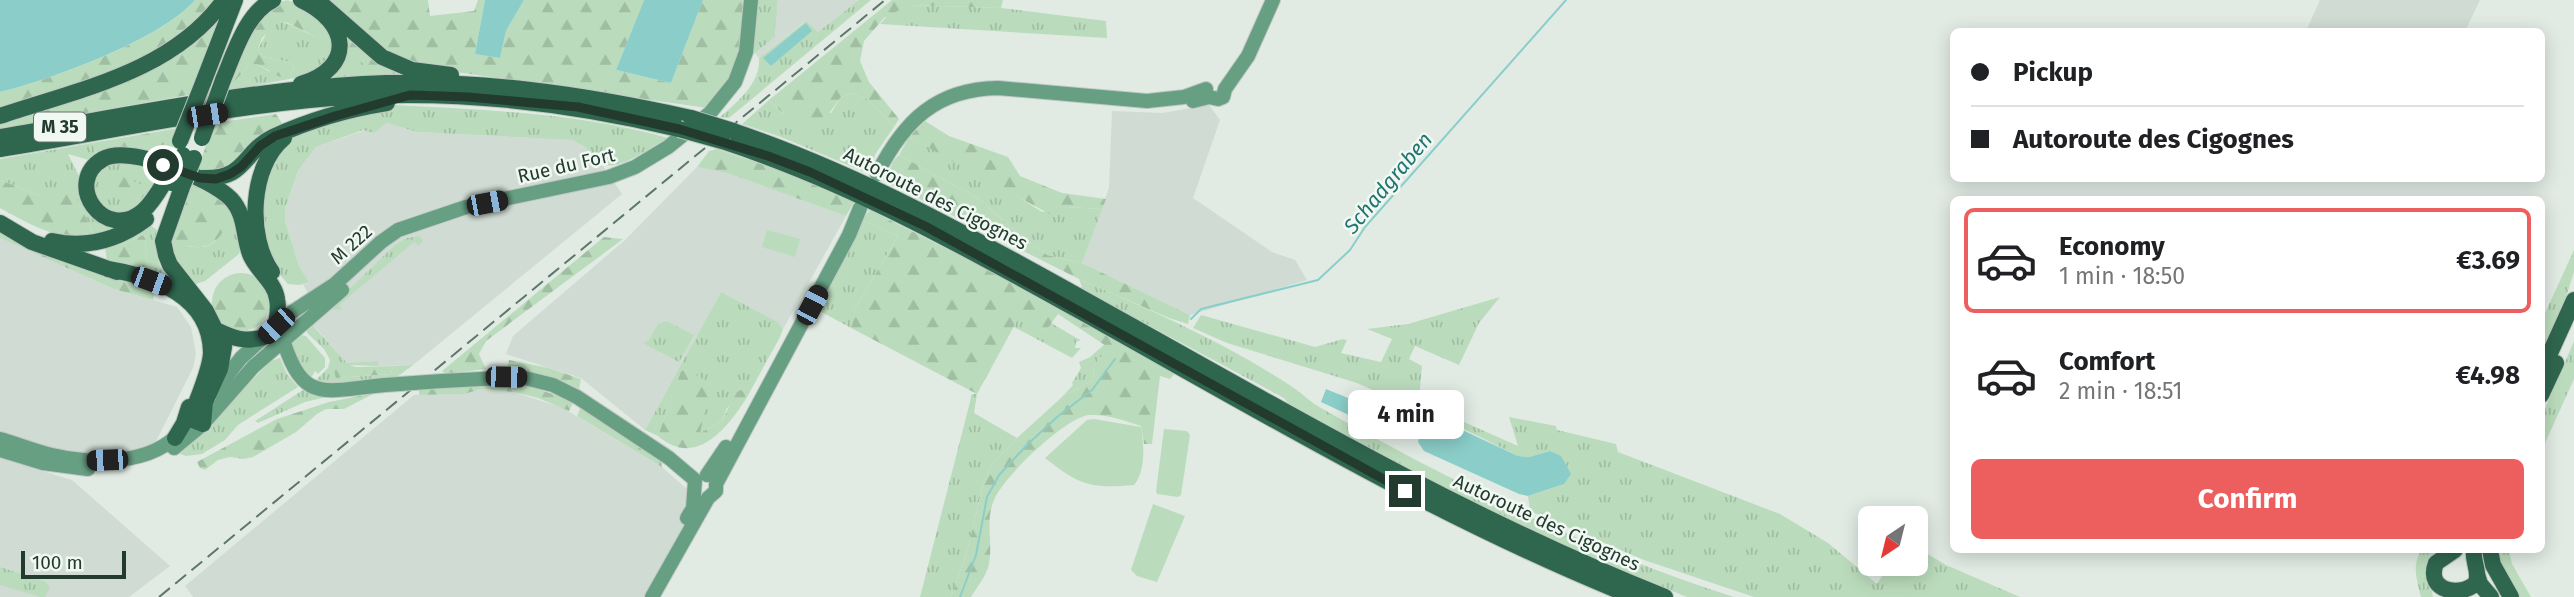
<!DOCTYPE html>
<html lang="en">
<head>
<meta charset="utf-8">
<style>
  :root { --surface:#fff; --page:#f6f6f6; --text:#202124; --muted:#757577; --line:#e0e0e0; --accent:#ed5f5e }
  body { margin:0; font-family:"Fira Sans",sans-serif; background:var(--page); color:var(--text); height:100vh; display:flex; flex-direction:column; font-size:26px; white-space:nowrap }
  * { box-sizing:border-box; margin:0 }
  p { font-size:23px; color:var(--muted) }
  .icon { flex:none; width:38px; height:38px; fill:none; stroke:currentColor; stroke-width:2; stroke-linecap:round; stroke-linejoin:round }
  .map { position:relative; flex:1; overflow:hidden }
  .sheet { position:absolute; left:1950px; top:196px; width:595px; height:357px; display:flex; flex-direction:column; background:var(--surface); border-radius:10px; box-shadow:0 4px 18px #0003 }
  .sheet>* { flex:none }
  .guide { position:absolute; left:1950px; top:28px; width:595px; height:154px; border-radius:10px; box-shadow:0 4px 18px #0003; display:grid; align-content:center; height:154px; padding:0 21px; background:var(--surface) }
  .needle { width:46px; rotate:215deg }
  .controls { position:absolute; left:1858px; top:506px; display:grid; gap:14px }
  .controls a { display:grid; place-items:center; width:70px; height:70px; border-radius:10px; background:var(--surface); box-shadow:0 4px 18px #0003; font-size:35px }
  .scale { position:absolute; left:21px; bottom:18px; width:105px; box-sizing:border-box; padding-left:7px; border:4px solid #223b2e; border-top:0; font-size:19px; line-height:24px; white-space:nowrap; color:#223b2e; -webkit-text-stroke:5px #f1f8f3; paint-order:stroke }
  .end { position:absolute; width:32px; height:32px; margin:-16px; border:9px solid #223b2e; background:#fff; box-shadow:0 0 0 4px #fff }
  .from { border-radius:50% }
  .bubble { position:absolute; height:49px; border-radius:10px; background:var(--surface); box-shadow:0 4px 18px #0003; font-size:23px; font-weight:700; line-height:49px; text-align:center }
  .car { position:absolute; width:21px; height:42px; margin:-21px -10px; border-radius:9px; box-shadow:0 0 5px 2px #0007; background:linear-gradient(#222 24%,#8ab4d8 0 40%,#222 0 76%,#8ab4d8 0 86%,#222 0) }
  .guide b { display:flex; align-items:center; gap:24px; height:66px; font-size:26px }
  .guide b+b { border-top:2px solid var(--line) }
  .guide i { width:18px; height:18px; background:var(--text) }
  ul { padding:12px 0 0; list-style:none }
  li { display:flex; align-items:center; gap:21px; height:105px; margin:0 14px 10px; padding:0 7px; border:4px solid transparent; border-radius:10px }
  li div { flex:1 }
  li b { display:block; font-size:26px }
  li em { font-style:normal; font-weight:700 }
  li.active { border-color:var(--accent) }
  li>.icon { width:63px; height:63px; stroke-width:1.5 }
  .action { display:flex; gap:14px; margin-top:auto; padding:14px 21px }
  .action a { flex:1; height:80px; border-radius:10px; background:var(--accent); color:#fff; font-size:28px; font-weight:700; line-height:80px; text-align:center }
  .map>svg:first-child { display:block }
  .built { fill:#cfdbd3 }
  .grass { fill:url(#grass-tufts) }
  .forest { fill:url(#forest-firs) }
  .park { fill:#bbdcbc }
  .water { fill:#8bcec9 }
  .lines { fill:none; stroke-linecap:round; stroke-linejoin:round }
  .stream { stroke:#8bcec9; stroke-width:2 }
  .major-casing { stroke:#c1c8c4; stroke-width:16 }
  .highway-casing { stroke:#c1c8c4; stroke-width:18 }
  .major { stroke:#679f83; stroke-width:14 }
  .highway { stroke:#2f664e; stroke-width:16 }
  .rail { stroke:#5c7769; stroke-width:2; stroke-dasharray:14 7; stroke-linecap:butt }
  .major-bridge-casing { stroke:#c1c8c4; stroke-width:16; stroke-linecap:butt }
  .highway-bridge-casing { stroke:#c1c8c4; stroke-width:18; stroke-linecap:butt }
  .major-bridge { stroke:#679f83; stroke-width:14 }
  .highway-bridge { stroke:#2f664e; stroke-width:16 }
  .route { stroke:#223b2e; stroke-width:9 }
  .labels { text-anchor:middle; stroke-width:5; stroke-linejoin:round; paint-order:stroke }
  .shield { fill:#f1f8f3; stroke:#607469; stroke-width:2 }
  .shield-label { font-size:18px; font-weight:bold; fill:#223b2e }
  .street-label { font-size:19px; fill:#223b2e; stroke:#f1f8f3 }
  .water-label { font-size:21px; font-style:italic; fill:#1f756f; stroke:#f1f8f3 }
</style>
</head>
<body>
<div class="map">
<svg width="2574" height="597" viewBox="0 0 2574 597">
  <defs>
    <pattern id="grass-tufts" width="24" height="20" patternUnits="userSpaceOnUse" patternTransform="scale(1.75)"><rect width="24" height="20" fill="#bbdcbc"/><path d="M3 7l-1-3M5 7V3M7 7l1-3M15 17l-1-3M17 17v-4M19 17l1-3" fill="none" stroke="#a0bea2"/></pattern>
    <pattern id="forest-firs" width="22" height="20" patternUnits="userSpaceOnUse" patternTransform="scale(1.75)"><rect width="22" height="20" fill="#bbdcbc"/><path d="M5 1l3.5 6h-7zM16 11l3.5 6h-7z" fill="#a0bea2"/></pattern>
  </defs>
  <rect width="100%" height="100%" fill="#e1ebe4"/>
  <!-- built -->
  <path class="built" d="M778,0h81l-41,32 -13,-11 -46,37 -4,-5 20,-16z
    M2320,0h160l-15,31h-159z
    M1209,105l11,15 -27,78 79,54 23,8 12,20 -117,35 -108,-52 27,-75 3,-77 50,2z
    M386,123l32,9 154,8 13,7 18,19 19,28 -209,171 -34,1 -1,-5 -31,2 -33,-37v-21l-11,-21 6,-2 -10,-16 -14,-47v-11l13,-37 18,-24z
    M697,167l30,6 119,43 -63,113 -5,-7 -57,-30 -76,138 -64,-52 -75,-24 7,-18 112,-96z
    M0,238l114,51 63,18 14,20 5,27 -3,14 -43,85 -24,11 -126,-24z
    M482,389l32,3 49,16 99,59 45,40 -50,90h-464l-8,-11 229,-191 50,-1z
    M0,458l72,22 98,86 -41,31h-129z"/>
  <!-- grass -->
  <path class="grass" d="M754,0h24l-3,37 -25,20z
    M859,0h12l-142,118 -9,-1c17,-15 41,-34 39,-59l47,-37 12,11z
    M909,5l92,3 105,13 1,17 -227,-14 10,-11z
    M278,21c18,3 41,22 57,20v13l-25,21 -88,17 5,-11h8l15,-17h7l11,7 22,3 5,-6 -6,-6 -26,-5 -5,-8 11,-21z
    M346,46l47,30 -71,3z
    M851,93l16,6 27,28 -18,26 -9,20 -86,-36 -39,-13 27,-24 14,14 48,-1 10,-16z
    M394,105c92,5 185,8 274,33 -22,12 -40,28 -65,28l-18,-19 -13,-7 -154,-8 -32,-9 -12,10 -11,-3 -47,17 -18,24 -13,37v12l14,46 10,16 -10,3 -11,-1 -22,-25 -7,-48 16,-60 19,-17z
    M909,137l88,46 45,29 25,-5 35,2 -20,54 -35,-8 -27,-20 -41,-36 -80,-44z
    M92,143l5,12 -6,7 -2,-2 -21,-6 13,26v11l46,34 -34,13 -2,-11 -18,-33 -33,2 -40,-16v-21z
    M120,162l44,8c-2,22 -25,36 -44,45l-22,-9 -7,-26 14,-17z
    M227,203l7,3 7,39 -2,9 -34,27 -9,3 -8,-1 -21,-44c14,6 41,16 52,-2 5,-9 6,-24 8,-34z
    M862,220l36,16 -45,76v17l-37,-20z
    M150,225l10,7c-6,22 -3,36 13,52l-26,-9c3,-12 -3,-22 -1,-35l-3,-5 -22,10 -3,-1z
    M419,236l4,4 -4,6 -5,-4 -75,63 3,5 -10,-1 2,-5 61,-59 12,-7z
    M2574,250v22l-10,31 -23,51v-32z
    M1079,279c72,31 147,64 212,107 11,7 19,16 30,22 131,74 269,143 413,189h-47l-104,-42 -179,-86 -113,-62 -7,-9 -201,-108z
    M721,292l57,30 5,7 -3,8 -34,62 -1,-6 -18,15 -5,13 -22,12 -19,-61 -23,64 -13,-6z
    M1500,297l-21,26 -20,42 -44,-19 -6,13 13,7 -4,44 -61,-27 -130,-40 -34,-15 8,-13 114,32 28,-8 4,1 -6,13 40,9 11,-23 -25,-10 41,-5z
    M326,308l3,4 -15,11v4l33,36 31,-2 1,5 -33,-1 -10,13 55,-4 2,-8 20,-1 -16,12 -64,7 -17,-4 12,-12 2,-8 -6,-11 -17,-16v-6z
    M1018,318l28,13 5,-8 29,17 -4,2 -1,6h6l-9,10 -58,-31z
    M666,321l28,14 -15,27 -36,-19 6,-3 9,-16z
    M296,334l10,2 19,22v9l-7,7 -3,-3 -4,7 -9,-7 -12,-28z
    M2574,341v38l-33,73v-34z
    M1105,344l2,3 -4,8 -9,10 -1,15 -31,17 11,-12 -1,-2 9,-15 -2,-6 11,-5z
    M280,358l7,16 11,13 -60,38 -13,15 -23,14 -16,2 -6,-2 91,-93z
    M303,390l10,4 18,2 -26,6 -47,21 -3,-2z
    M972,394h5l-3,19 43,25 -27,29 -8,22 -14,59 -17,49h-31z
    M1437,410l81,36 -9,-29 47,9 1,4 59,14 2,8 162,62 48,29 49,41 13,-20h26v-17l30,18 74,32h-266l-110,-37 -114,-49 -2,-15 36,-12 -14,-33 -21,6 -11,-1 -68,-34 -27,-2 6,-6z
    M2422,550h18c-20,15 -10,28 -7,47h-12c-4,-16 -10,-33 1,-47z
    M2495,550h14l3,14 19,33h-14l-14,-22z
    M0,567l46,15 4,5 -5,10h-5l-40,-12z"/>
  <!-- forest -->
  <path class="forest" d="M195,0h19c-51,65 -139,82 -214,108v-16c50,-12 163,-53 195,-92z
    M288,0l32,18 15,23 -4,3 -5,-2 -38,-19 -10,-2 -16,17 -4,11 5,8 26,5 6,6 -5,6 -10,3 -23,-13h-7l-15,17 -4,2 -4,-2 22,-47 23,-30z
    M324,0h104l2,16 44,-5 4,-11h7l-10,54 25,4 6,-27 18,-31h120l-28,70 55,13 32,-83h43c-6,48 -3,72 -39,108l-292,-42 -21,-7z
    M892,0h111l-2,8 -92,-3 -25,13 -20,23 -4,20 9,21 30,37 -5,8 -27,-28 -16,-6 -10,4 -19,26c-29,0 -32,-2 -53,-23z
    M215,20h6l-28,74 -193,35v-9l93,-31z
    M342,27l57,44v5c-21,2 -35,-12 -51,-24z
    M276,114l6,9 -3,6 -60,45 -22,-3 17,-48z
    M925,121l24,15 59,21 12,19 42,17 44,6 -4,10 -35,-2 -12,10 -146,-80z
    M179,128l-11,34 -71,-7 -5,-12z
    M717,149l91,31 46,22 -8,14 -119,-43 -30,-6 12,-16z
    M899,155l80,44 41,36 27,20 35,8 108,52 -2,9 -19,-6 -90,-39 -195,-98 10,-21z
    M121,176l24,10 1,6 -4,6 -14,5 -5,-2 -9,-14 2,-9z
    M190,178l37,25c4,16 -5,43 -26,44 -6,1 -11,-2 -17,-1v18l-4,4 -13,-29z
    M0,180l40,16 18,-4 15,1 18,34 2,11c-38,1 -60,-12 -93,-30z
    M870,210l144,73 161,90 -5,6 -10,-3 -8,68h-8l-3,-18c-15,-5 -35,-12 -52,-11 -23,2 -87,63 -95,85 -9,21 -1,42 -5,64 -2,11 -12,23 -18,33h-20l17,-49 14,-59 8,-22 27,-29 45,-41 31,-17 1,-15 9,-10 3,-9 -48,-32 -12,17 -28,-12 -41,75 -124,-65v-17l45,-76 -36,-16z
    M0,228l149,61 5,5 -1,6 -39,-11 -114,-51z
    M143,235l3,5c-2,13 4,23 1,35l-40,-13 -2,-15 13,-3 3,1z
    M604,237l19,2 -137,102 -7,13 7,15 -40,5 -4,-3z
    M212 302a29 29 0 1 1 58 0a29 29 0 1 1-58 0Z
    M509,360l40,8 32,11 -2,10c-23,-13 -47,-17 -72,-20z
    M337,361l19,6 37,-1 -2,8 -55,4 -3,-10z
    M688,370l16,10 4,18 -8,35 22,-12 14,-29 5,-2 4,3 1,6c-20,31 -51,69 -88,37l23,-65z
    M519,383l55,18 -5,10 -31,-13 -24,-6 -32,-3 -18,5 -45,1v-6z
    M375,393l-31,16h-18l-9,5 -21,18 -43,25 -9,2 -14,-2 -12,3 -13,10 -5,-2 -3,-6 80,-43 52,-17z
    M581,406l80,54 1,7 -85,-51z"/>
  <!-- park -->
  <path class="park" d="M767,230l33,9 -5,18 -33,-10z
    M1094,419l47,8c3,19 5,43 -7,58 -43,4 -55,0 -89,-27l42,-38z
    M1164,429l23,2 3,4 -9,60 -3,2 -21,-3 -1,-3z
    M1153,504l32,12 -28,66 -20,-6 -6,-6z"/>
  <!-- water -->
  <path class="water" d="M0,0h195c-33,39 -145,80 -195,92z
    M485,0h39l-18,31 -6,27 -25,-4z
    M644,0h59l-32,83 -55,-13z
    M806,23l6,8 -41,35 -8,-8z
    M1326,389l76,31 2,2 -4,13 -4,2 -75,-35z
    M1430,415l88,41 11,1 21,-6 11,5 10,18 -7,10 -36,12 -9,-2 -95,-43 -6,-9 5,-22z"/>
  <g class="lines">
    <!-- stream -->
    <path class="stream" d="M1191,319l10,-10 117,-29 32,-30 15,-23 201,-227
      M960,597l16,-42 11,-58 12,-22 29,-31 29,-27 35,-27 23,-31"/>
    <!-- major casing -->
    <g class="major-casing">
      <path id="major" d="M1193,101l16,-4 9,2 5,-2 2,-8 23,-33 25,-56
        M877,174c27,-53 59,-85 121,-86l149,13 37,-4 22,-8
        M281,333c21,72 40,58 104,52
        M442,381l79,-4 32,8 24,12 92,61 26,22
        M214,392l27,-34 48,-44 46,-30 46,-42 17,-12 68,-23 143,-30 26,-10 33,-20 42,-34 25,-31 11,-30 5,-52
        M0,439c18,5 35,12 52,16 40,9 100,11 129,-24
        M174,448l29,-24 50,-57 89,-77
        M0,450l43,13 45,6
        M707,475l19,-28
        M687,518l6,-10 2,-28
        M652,597l56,-99 8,-7v-7l133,-249 11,-27"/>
    </g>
    <!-- highway casing -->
    <g class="highway-casing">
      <path id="highway" d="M301,0c48,22 55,67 0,84
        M317,0l65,57 30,13 39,5
        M223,80c11,-26 23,-67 50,-80
        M203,83l32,-83
        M0,116c80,-27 172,-44 224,-116
        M733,131c142,48 269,123 399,195 174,98 347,197 533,271
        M0,137c120,-20 241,-46 363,-53 111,-6 220,10 328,34
        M722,141c135,44 257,114 381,183 173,97 346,199 531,273
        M0,149c118,-19 243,-47 363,-53 107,-5 212,8 316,33
        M202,178c45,2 40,-26 71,-41 35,-16 76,-28 114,-34
        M165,181c-6,10 -13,22 -22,30 -38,33 -81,-28 -40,-52 26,-15 109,20 128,40 15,16 12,37 19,55 6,16 25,28 27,45 2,9 0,18 -1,27
        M0,223l32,19 85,30
        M52,241c36,8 66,-1 94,-22
        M108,269c47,8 102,27 103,83 0,16 -13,45 -19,62l1,6 10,4 2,-22 15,-33 4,-22 -18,-36 -36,-46 -4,-10 -3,-14 19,-54
        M272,272c-25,-35 -22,-106 12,-134
        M216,330c16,8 30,13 48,7
        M2541,373l33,-73
        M2541,395l15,-32
        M175,438l9,-15 5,-16
        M2455,550l-19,13c-12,31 30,34 40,19 4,-11 -4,-21 -2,-32
        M2490,550l3,15 18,32
        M2477,574l3,10 11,13"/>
    </g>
    <!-- major -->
    <use href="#major" class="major"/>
    <!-- highway -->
    <use href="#highway" class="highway"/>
    <!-- rail -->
    <path class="rail" d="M159,597l726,-597"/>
    <!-- major-bridge casing -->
    <g class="major-bridge-casing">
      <path id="major-bridge" d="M385,385l57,-4"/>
    </g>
    <!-- highway-bridge casing -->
    <g class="highway-bridge-casing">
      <path id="highway-bridge" d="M691,118l42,13
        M679,129l43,12
        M202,138l21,-58
        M180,141l23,-58
        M172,183l11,-28
        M182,187l12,-29"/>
    </g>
    <!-- major-bridge -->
    <use href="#major-bridge" class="major-bridge"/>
    <!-- highway-bridge -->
    <use href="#highway-bridge" class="highway-bridge"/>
  </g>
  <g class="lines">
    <!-- route -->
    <path class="route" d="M163,165l37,13 16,1 14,-5 11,-7 19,-21 15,-10 60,-20 75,-21 58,2 110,10 101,22 89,27 42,16 115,54 480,265"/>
  </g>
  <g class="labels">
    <!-- shield labels -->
    <rect class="shield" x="34" y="112.5" width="52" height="29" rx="5"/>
    <g class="shield-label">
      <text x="60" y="133">M 35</text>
    </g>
    <!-- street labels -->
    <g class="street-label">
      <text transform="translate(566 165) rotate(-13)" y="7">Rue du Fort</text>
      <text transform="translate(936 198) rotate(27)" y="7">Autoroute des Cigognes</text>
      <text transform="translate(351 244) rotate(-42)" y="7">M 222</text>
      <text transform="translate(1547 522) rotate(25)" y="7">Autoroute des Cigognes</text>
    </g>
    <!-- water labels -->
    <g class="water-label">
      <text transform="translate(1388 183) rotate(-50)" y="7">Schadgraben</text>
    </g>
  </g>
</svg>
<div class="controls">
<a><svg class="needle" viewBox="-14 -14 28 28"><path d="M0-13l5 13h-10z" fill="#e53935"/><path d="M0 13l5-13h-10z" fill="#757577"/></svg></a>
</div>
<div class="scale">100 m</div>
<i class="end from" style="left:163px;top:165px"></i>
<i class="end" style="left:1405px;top:491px"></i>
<div class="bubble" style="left:1348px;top:390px;width:116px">4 min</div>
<i class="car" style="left:207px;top:115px;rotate:81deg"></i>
<i class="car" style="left:487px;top:203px;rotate:79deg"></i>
<i class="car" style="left:151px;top:281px;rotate:110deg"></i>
<i class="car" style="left:812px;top:305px;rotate:28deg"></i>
<i class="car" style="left:276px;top:326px;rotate:227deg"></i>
<i class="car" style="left:506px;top:377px;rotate:91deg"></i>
<i class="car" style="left:107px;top:460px;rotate:268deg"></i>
<div class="guide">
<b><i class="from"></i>Pickup</b>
<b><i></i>Autoroute des Cigognes</b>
</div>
<section class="sheet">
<ul>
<li class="active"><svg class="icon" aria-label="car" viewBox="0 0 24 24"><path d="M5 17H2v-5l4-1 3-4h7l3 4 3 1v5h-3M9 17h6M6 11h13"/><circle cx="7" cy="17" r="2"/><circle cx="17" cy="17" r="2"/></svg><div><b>Economy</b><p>1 min · 18:50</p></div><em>€3.69</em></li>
<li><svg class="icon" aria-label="car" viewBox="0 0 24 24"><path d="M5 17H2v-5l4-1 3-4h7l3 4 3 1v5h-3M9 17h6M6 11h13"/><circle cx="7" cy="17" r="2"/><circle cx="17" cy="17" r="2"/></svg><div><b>Comfort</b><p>2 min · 18:51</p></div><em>€4.98</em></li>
</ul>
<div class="action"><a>Confirm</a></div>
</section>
</div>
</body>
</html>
